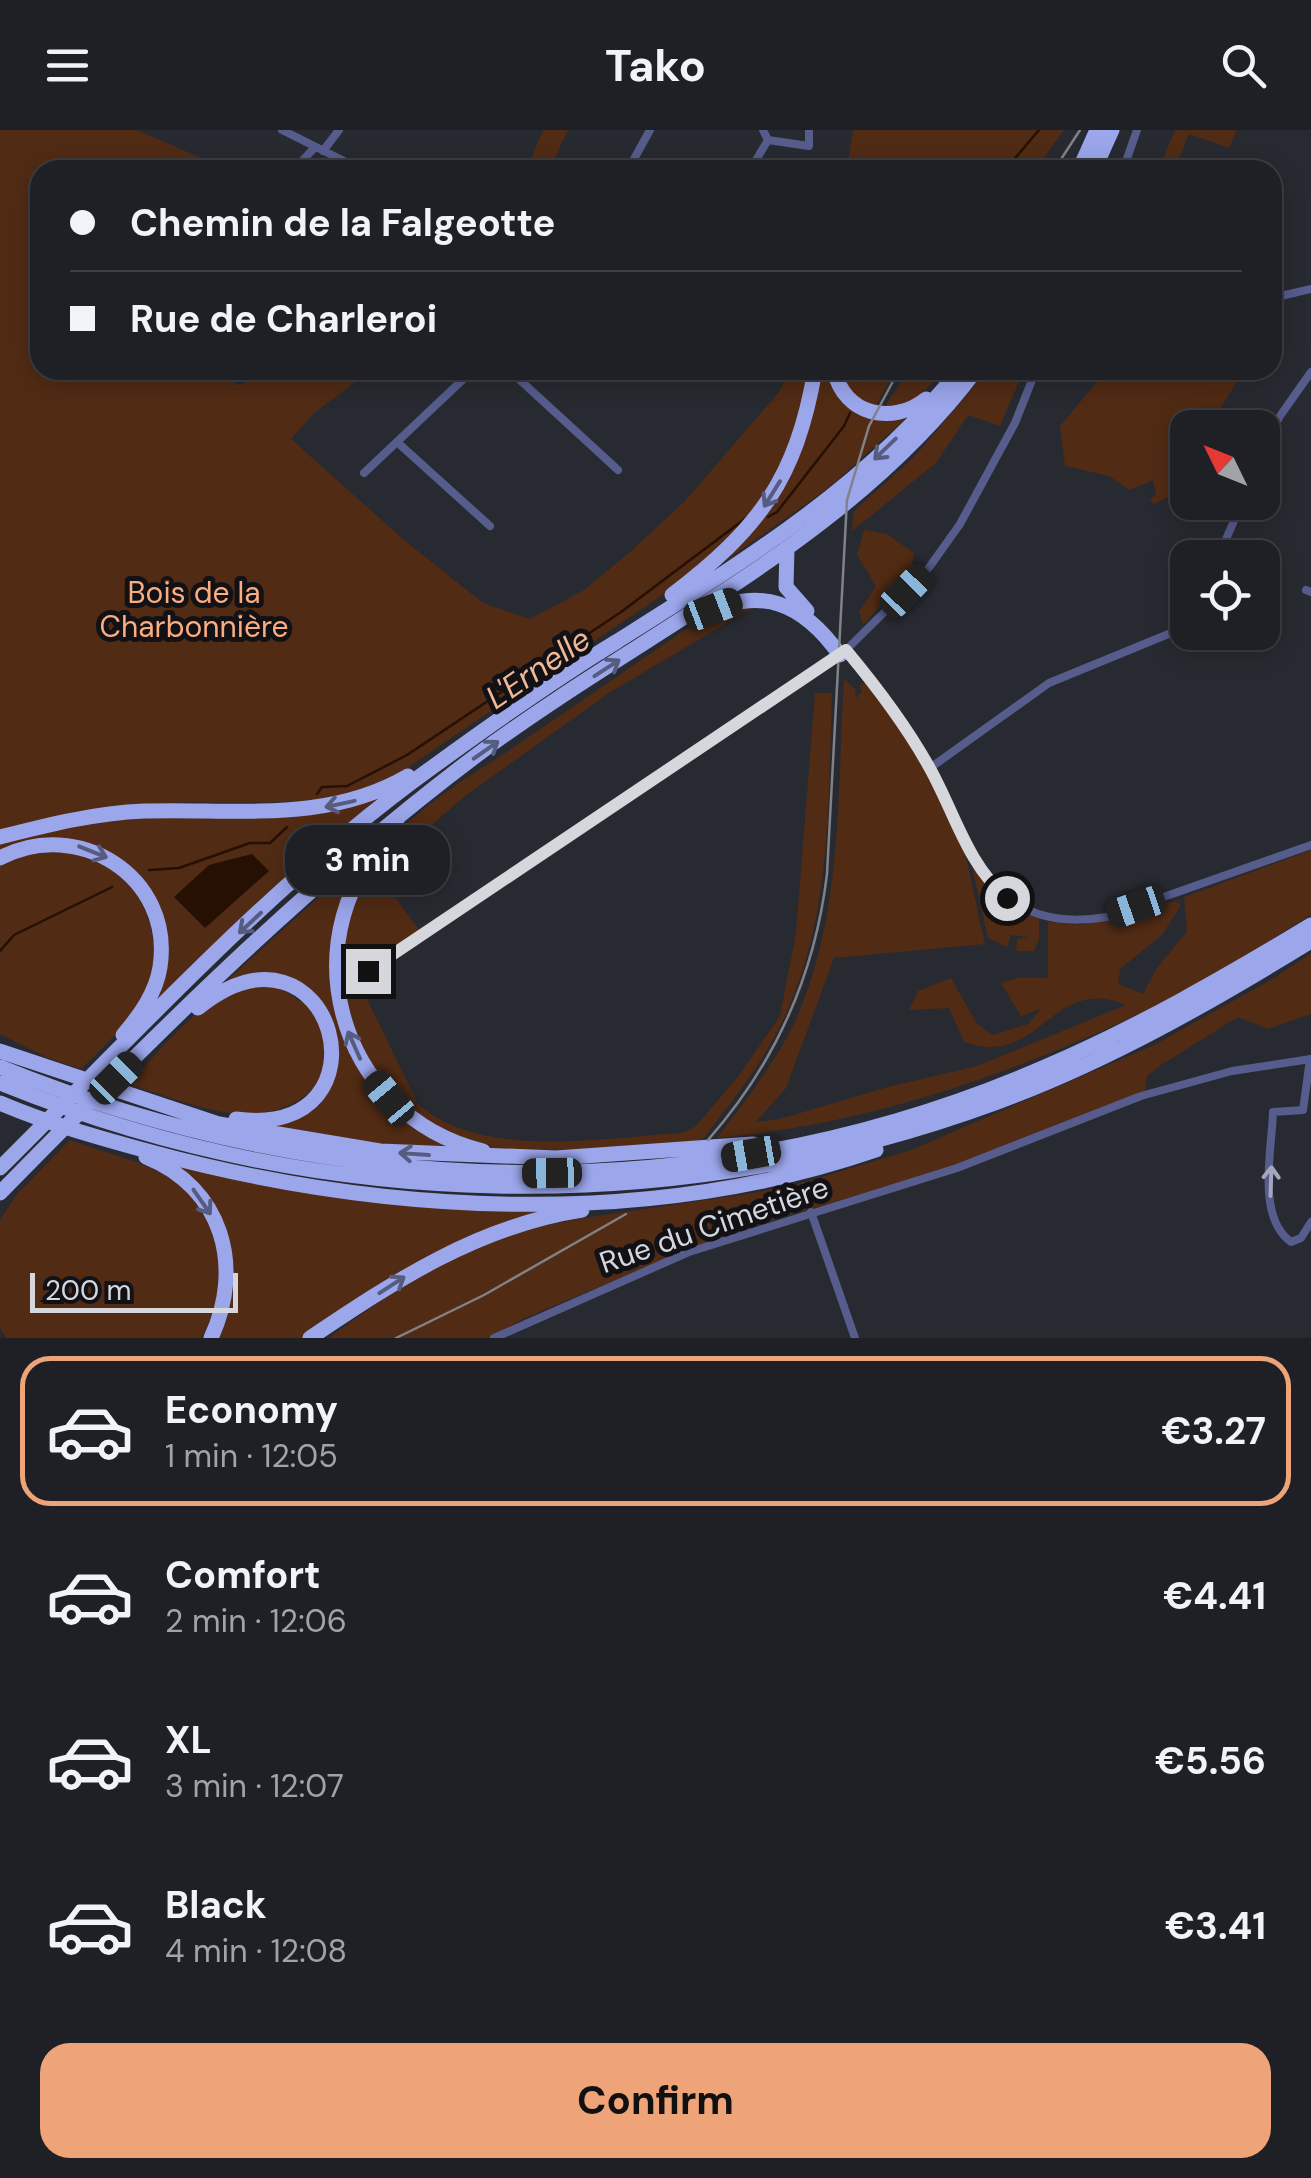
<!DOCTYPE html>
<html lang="en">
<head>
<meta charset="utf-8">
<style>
  :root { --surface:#1e2025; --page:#26282d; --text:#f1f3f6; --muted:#a1a3a7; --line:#3c3e42; --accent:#efa378 }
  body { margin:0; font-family:"DM Sans",sans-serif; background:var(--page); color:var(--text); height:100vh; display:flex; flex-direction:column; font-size:38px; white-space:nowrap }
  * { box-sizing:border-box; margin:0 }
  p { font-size:32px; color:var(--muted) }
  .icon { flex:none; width:55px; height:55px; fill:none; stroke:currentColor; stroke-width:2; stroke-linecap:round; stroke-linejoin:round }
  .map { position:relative; height:1208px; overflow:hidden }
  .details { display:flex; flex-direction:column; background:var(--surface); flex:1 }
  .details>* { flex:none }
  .hud { position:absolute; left:30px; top:30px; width:1252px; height:220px; border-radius:30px; box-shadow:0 5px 25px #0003,0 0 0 2px var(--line); display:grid; align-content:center; height:220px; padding:0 40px; background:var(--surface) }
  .needle { width:65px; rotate:313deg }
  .fabs { position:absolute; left:1170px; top:280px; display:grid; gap:20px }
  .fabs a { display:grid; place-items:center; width:110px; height:110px; border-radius:20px; background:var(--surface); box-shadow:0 5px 25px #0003,0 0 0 2px var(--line); font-size:50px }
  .scale { position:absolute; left:30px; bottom:25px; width:208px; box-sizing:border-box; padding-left:10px; border:5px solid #d6d7dc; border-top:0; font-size:28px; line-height:35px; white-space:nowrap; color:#d6d7dc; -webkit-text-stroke:8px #121216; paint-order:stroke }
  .end { position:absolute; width:45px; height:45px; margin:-22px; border:12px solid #d6d7dc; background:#111; box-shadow:0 0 0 5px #111 }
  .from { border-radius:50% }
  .bubble { position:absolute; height:70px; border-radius:30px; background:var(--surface); box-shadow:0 5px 25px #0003,0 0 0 2px var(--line); font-size:32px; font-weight:700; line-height:70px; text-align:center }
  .car { position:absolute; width:30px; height:60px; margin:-30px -15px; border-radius:12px; box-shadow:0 0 8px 2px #0007; background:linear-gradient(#222 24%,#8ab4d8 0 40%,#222 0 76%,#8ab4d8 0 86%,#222 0) }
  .hud b { display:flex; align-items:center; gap:35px; height:95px; font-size:38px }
  .hud b+b { border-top:2px solid var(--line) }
  .hud i { width:25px; height:25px; background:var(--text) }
  ul { padding:18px 0 0; list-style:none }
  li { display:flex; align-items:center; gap:30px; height:150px; margin:0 20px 15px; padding:0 20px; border:5px solid transparent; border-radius:30px }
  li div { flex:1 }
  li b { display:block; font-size:38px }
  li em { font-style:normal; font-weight:700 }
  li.current { border-color:var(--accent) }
  li>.icon { width:90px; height:90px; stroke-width:1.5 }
  .primary-button { display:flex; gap:20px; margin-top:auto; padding:20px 40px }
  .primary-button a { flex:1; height:115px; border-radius:30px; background:var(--accent); color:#111; font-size:40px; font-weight:700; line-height:115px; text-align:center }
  header { display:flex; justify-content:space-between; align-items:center; height:130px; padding:0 40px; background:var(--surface); font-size:45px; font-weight:700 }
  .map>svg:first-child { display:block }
  .green { fill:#512b14 }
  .water { fill:#261004 }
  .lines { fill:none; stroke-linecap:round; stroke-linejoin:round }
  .stream { stroke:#261004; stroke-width:2.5 }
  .street { stroke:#565c8c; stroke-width:8 }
  .highway { stroke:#9ba6eb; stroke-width:15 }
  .tram { stroke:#808288; stroke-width:2.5 }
  .oneway { stroke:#565c80 }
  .oneway2 { stroke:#a3a6bc }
  .route { stroke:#d6d7dc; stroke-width:12 }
  .labels { text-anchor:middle; stroke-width:10; stroke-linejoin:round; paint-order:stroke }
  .park-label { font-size:30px; fill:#fcac7f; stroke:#121216 }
  .street-label { font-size:30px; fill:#d6d7dc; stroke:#121216 }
  .water-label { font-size:32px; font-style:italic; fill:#f3b795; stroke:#121216 }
</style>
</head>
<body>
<header><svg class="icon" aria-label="menu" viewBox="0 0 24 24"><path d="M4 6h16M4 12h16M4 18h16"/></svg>Tako<svg class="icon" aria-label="search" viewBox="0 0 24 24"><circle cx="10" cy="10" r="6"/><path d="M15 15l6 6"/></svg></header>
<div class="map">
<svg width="1311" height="1208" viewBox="0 0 1311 1208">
  <rect width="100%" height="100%" fill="#282a31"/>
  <!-- green -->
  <path class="green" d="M0,0h137l92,40h-189v200h176l21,15 56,-15h78l-58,44 -22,25 113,101 79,63 47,16 54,-29 45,-37 55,-51 96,-111 9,-21h18c-5,43 -17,86 -40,123 -42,67 -116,109 -180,153 -63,43 -127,86 -190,129 -82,43 -172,20 -259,30 -46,6 -92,17 -138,25z
    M543,0h25l-19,40h-23z
    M853,0h211l-29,40h-194l8,-14z
    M1175,0h62l-8,18 -40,-14 -15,36h-16z
    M818,240h12l14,30 66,15 -83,74 -113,80 53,-58z
    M839,240h57l-21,37 -25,-15z
    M909,240h36l-32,32 -30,7z
    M988,240h36l-24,56 -32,-11 -32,48 -84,68 2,-20 61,-55z
    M1134,240h110l-35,57 -21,1 -1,60 -33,16 -4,-4 6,-6 -3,-14 -23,10 -21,-14 -44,-10 -5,-40 38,-45z
    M864,400l23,4 27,19 -3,19 -48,53 -4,-13 17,-26 -19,-31z
    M760,473l-151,90 -144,103 -67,58 -18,23 40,54 -56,37 3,31 51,105c64,57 186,33 265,29l13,-7 44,-52 40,-58 16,-83 19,-240h17c-4,115 0,234 -55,339 -20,39 -48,73 -75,108 -63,10 -173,22 -233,2 -115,-40 -160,-179 -95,-280 33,-50 92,-83 140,-115 59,-40 117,-80 175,-120l25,-14z
    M844,549l11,10 1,9 6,-6 -3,-6 8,-5c37,48 78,108 96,166 9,31 14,65 22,97l-151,14 -48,130 -30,34 24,-3 108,-32 89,-21 149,-61c-74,-32 -87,65 -162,37l-15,-34 -40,2 9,-19 33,-13 26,46 16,11 35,-11 13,-15 -20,7 -20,-33 19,-6 28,1v-56l32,3 95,-24 6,4 -19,30 -42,34 -2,15 25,10 13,-25 31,-37 -3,-35 127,-47v65c-56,34 -113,71 -172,99 -134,63 -275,111 -422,124 29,-38 60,-77 80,-121 46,-106 40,-225 47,-338z
    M378,668l-105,90 -125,120 14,-80 -54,-76 -108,1v-13l99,-20z
    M372,719l-36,77 21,137 110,88 -94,-7 -117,-19 28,-5 51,-49c11,-75 -46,-111 -114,-85z
    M40,720c12,1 26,0 38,3 57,12 90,79 70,132 -13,34 -42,59 -67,84l-33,-11 -48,-24v-169z
    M972,736l31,33 36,20v20l-5,12h-18l1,-12 11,-2 -17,-2 -4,12 -19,-9z
    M1311,823v61l-43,15 -30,-12 -80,50 -11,9 -2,15 -206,80 -173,51 -92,33 -149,63 -37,20h-160l91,-64 84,-40 74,-15 176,-26 52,-11 106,-32 243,-105 122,-68z
    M278,857l37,23c4,13 14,32 12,45 -1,16 -9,30 -21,40 -52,40 -123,6 -178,-11 32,-32 70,-86 117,-96 10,-2 23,-1 33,-1z
    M70,1010c68,25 133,29 148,116 5,29 -1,57 -17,82h-195l-6,-10v-108l17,-26z
    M171,1035l90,19 298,25 -182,81 -74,48h-90l16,-88z"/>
  <!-- water -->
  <path class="water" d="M252,724l17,17 -64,57 -31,-31 35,-32z"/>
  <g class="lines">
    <!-- stream -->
    <path class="stream" d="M1005,40l34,-40
      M858,251l7,-11
      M768,387l9,-5 67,-86 6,-13
      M317,664l5,-7 25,-1 60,-31 214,-143 125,-94
      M149,740l30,-2 71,-25h20l17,-16
      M0,821l14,-16 98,-48"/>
    <!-- street -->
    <path class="street" d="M282,0l80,40
      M763,0l5,10 41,6v-16
      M323,21l16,-21
      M294,40l21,-23
      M628,40l22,-40
      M750,40l18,-30
      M1123,40l14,-40
      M1272,168l39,-9
      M509,240l109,100
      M766,240l14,7
      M397,312l93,84
      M1262,320l18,-34 31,-44
      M364,343l109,-103
      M1218,428l24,-56
      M1306,460l5,2
      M846,520c32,37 62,77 85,120 42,82 62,166 176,147l204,-72
      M930,638l119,-85 139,-57
      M368,841l478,-321 82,-81 32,-45 55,-101 21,-53
      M1310,929l-7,51 -30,2c-1,37 -17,105 18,130l10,-4 10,-16
      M811,1082l44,126
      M494,1208l195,-86 268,-84 184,-72 91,-25 79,-12"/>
    <!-- highway -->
    <path class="highway" d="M1079,40l18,-40
      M1094,40l18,-40
      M834,240c10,45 58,56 92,29
      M787,418l-1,39 21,24
      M672,465c87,-67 124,-115 143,-225
      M701,486c59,-32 102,-13 139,39
      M398,697c-112,104 -63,288 85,324
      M0,707c47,-12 95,-24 144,-26 91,-3 182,13 264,-35
      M0,728c77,-41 174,18 160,109 -4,26 -20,48 -37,68
      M198,878c135,-109 200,132 38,111
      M0,921l219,73 161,27 176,7 197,-14
      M0,937c334,136 711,145 1045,0 93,-40 180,-90 266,-142
      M0,953c319,130 672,138 995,20 112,-41 215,-100 316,-162
      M0,973c49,21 100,35 151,49 233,63 495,77 725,-2
      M146,1027c77,31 98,110 65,181
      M0,1038c139,-138 275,-288 434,-402 59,-43 120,-86 182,-124 122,-77 253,-157 343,-272
      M0,1063c151,-154 304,-308 477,-438 169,-126 370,-213 499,-385
      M310,1208c85,-57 168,-112 272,-128"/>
    <!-- tram -->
    <path class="tram" d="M1054,40l26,-40
      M708,1010c67,-76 107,-166 119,-266l20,-374 22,-74 30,-56
      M396,1208l88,-43 142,-81"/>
  </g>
  <!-- one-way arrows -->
  <defs><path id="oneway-shaft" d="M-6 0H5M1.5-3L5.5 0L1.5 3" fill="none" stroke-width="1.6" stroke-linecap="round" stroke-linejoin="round" transform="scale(2.5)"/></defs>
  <g class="oneway">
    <use href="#oneway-shaft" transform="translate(885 319) rotate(136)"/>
    <use href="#oneway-shaft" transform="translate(772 364) rotate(122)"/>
    <use href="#oneway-shaft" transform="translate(607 538) rotate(-33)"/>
    <use href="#oneway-shaft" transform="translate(486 620) rotate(-35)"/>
    <use href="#oneway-shaft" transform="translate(340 674) rotate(168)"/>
    <use href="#oneway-shaft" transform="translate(93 722) rotate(22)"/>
    <use href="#oneway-shaft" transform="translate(250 793) rotate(137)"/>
    <use href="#oneway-shaft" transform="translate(354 915) rotate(-114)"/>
    <use href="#oneway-shaft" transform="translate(414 1024) rotate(-176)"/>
    <use href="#oneway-shaft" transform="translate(202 1072) rotate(55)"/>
    <use href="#oneway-shaft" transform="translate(392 1155) rotate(-33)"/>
  </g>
  <use class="oneway2" href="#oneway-shaft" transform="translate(1271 1051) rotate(-88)"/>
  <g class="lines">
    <!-- route -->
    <path class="route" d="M368,841l478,-321c30,36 59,74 82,115 26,45 38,98 79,133"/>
  </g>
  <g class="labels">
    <!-- park labels -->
    <g class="park-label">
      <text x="194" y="473">Bois de la<tspan x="194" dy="34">Charbonnière</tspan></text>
    </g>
    <!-- street labels -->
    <g class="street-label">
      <text transform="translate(714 1095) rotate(-19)" y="10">Rue du Cimetière</text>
    </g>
    <!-- water labels -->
    <g class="water-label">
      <text transform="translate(538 538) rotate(-34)" y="11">L'Ernelle</text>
    </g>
  </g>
</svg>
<div class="fabs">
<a><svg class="needle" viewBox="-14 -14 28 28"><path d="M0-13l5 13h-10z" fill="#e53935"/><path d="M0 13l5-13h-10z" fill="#a1a3a7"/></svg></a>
<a><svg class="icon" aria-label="locate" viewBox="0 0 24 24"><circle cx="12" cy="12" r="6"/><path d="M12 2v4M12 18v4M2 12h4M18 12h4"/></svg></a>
</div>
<div class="scale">200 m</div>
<i class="end from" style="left:1007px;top:768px"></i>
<i class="end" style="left:368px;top:841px"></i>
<div class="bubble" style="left:285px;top:695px;width:165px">3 min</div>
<i class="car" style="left:906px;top:461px;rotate:44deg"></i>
<i class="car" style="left:713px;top:479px;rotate:69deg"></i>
<i class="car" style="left:1136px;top:777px;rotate:251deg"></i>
<i class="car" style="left:116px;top:948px;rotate:45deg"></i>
<i class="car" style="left:389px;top:968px;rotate:320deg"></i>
<i class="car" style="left:751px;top:1024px;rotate:260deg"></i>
<i class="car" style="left:552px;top:1043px;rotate:269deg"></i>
<div class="hud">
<b><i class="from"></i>Chemin de la Falgeotte</b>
<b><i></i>Rue de Charleroi</b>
</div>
</div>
<section class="details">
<ul>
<li class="current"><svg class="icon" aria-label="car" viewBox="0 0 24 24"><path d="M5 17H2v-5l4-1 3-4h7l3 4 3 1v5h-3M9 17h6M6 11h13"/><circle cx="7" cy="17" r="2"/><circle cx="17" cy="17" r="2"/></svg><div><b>Economy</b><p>1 min · 12:05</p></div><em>€3.27</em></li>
<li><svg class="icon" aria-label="car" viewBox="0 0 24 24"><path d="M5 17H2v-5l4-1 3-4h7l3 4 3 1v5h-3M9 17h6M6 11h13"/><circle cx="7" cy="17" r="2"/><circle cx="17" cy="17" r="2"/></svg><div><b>Comfort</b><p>2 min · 12:06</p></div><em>€4.41</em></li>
<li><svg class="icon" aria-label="car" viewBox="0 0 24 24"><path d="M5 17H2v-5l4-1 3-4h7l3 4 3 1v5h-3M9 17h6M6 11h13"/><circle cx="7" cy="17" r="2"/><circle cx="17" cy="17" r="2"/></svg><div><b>XL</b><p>3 min · 12:07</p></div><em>€5.56</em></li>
<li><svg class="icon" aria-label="car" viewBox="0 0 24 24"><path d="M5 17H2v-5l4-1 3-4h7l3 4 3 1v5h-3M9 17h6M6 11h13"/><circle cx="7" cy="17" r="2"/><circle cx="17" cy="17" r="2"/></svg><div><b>Black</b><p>4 min · 12:08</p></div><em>€3.41</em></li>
</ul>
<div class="primary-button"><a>Confirm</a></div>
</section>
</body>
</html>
